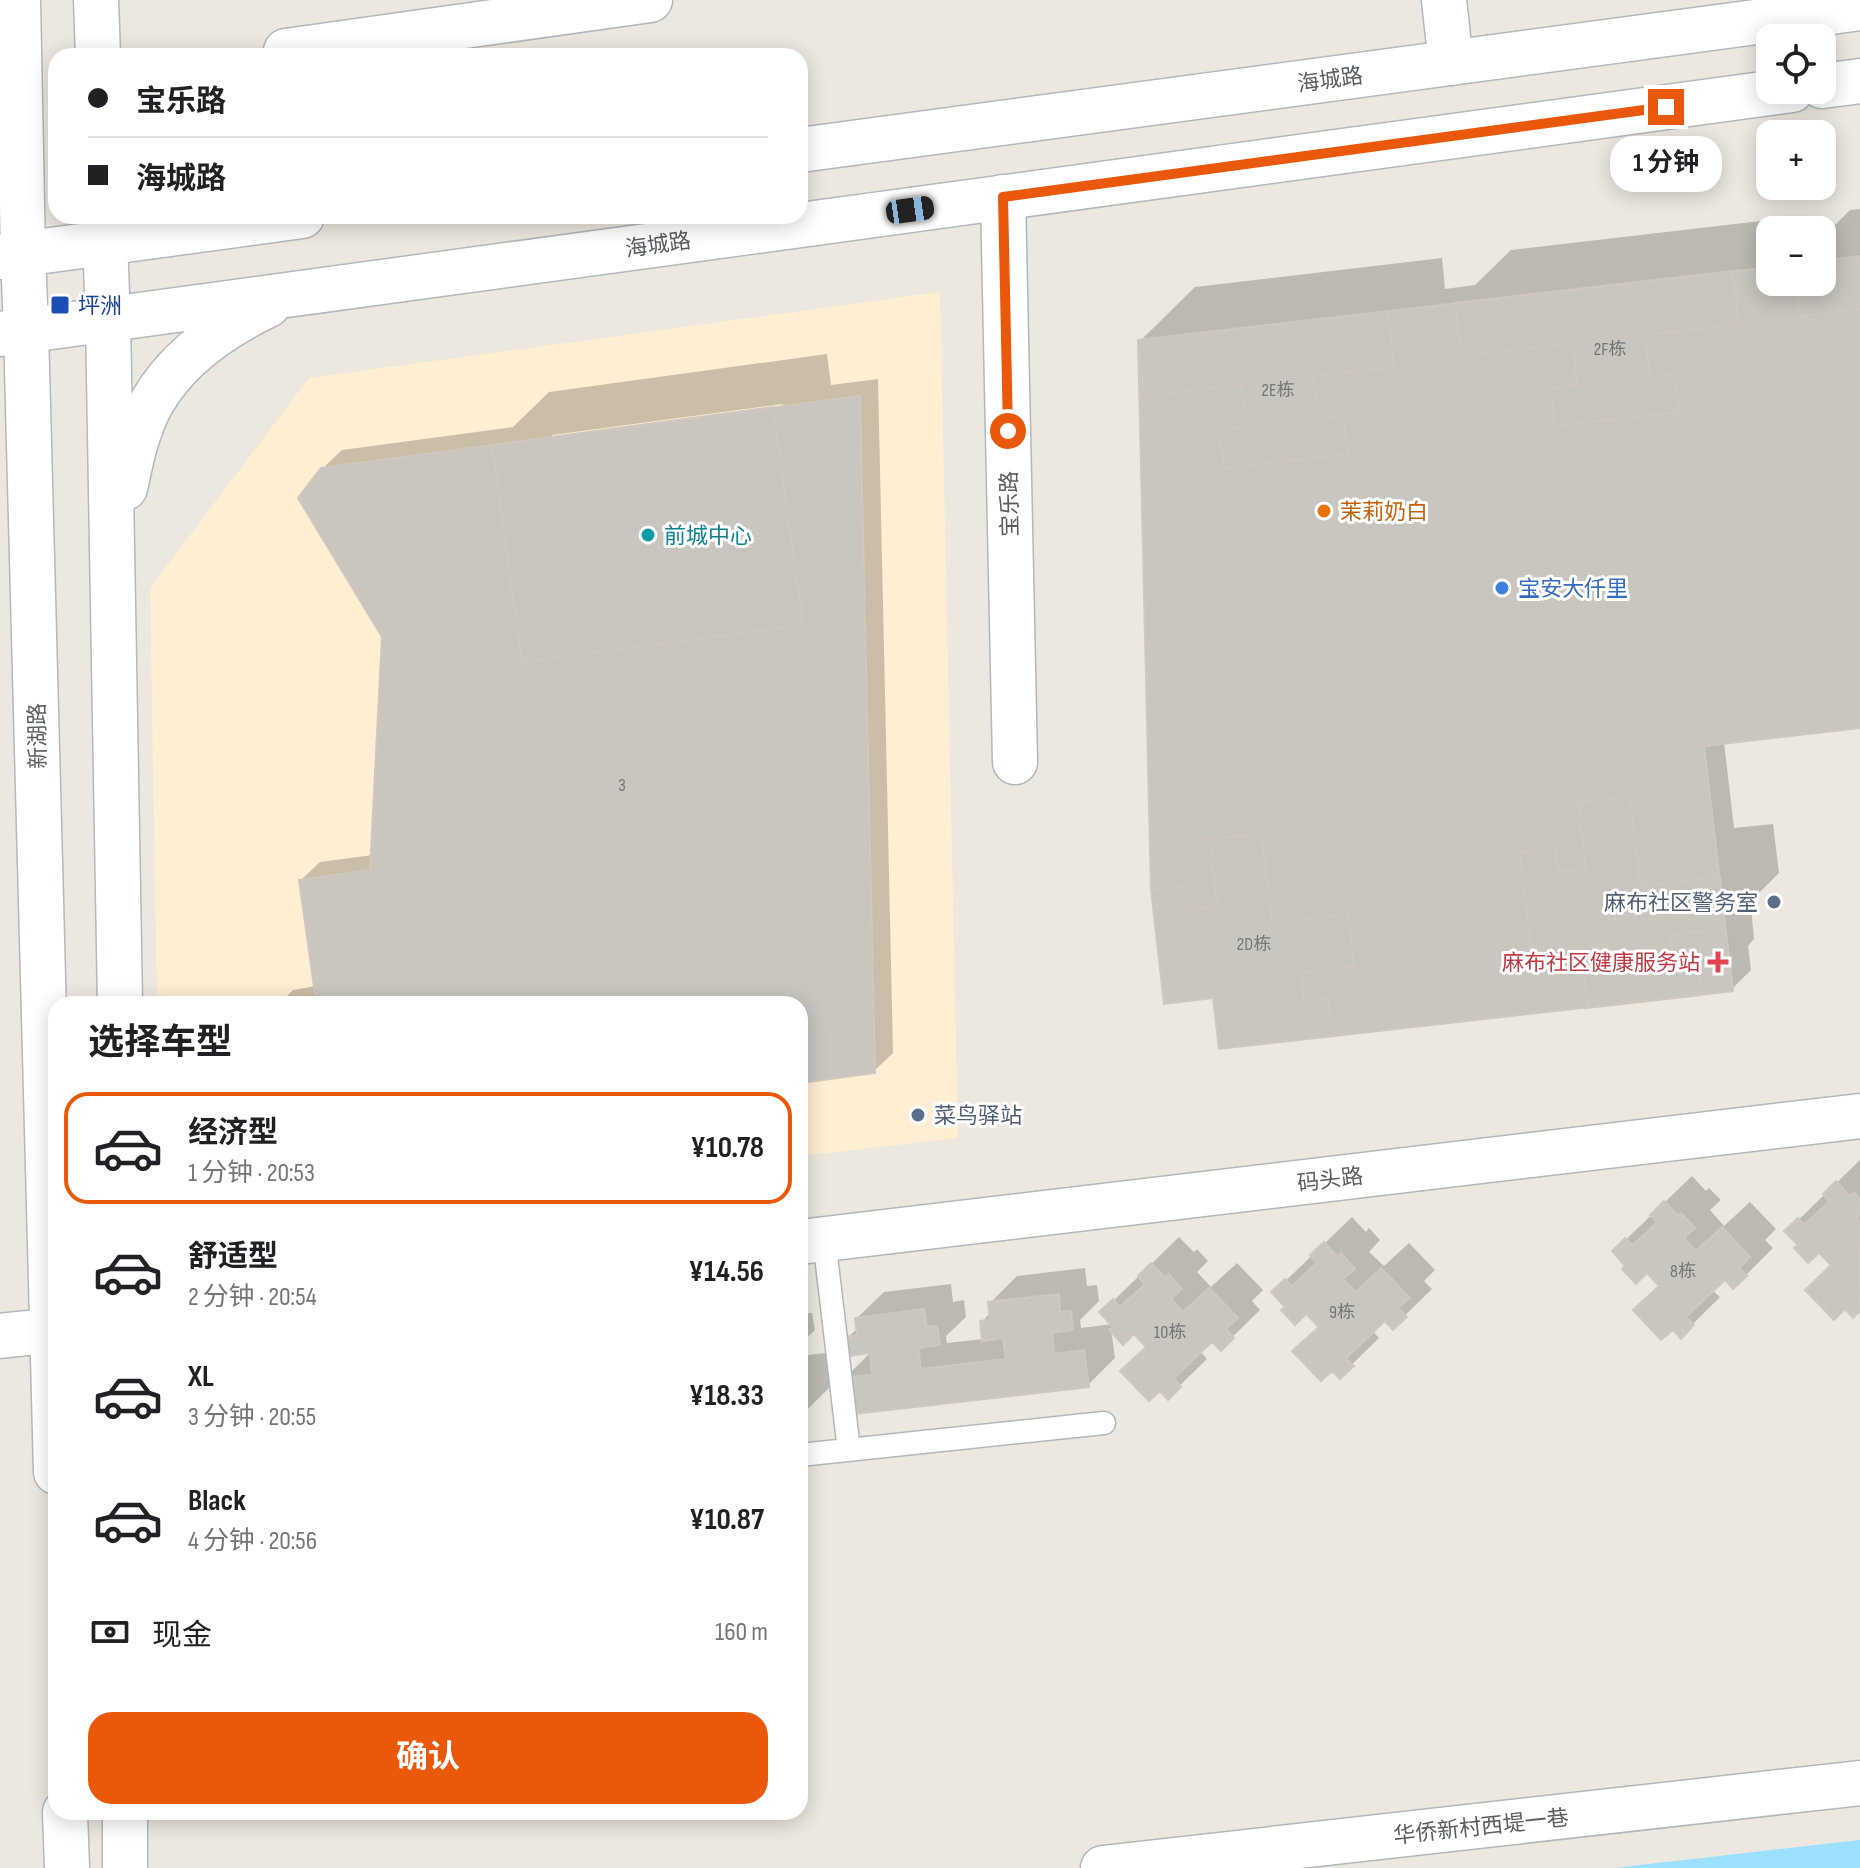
<!DOCTYPE html>
<html lang="zh">
<head>
<meta charset="utf-8">
<style>
  :root { --surface:#fff; --page:#f6f6f6; --text:#202124; --muted:#757577; --line:#e0e0e0; --accent:#ea580c }
  body { margin:0; font-family:"Sofia Sans Condensed","Noto Sans SC",sans-serif; background:var(--page); color:var(--text); height:100vh; display:flex; flex-direction:column; font-size:30px; white-space:nowrap }
  * { box-sizing:border-box; margin:0 }
  p { font-size:26px; color:var(--muted) }
  .icon { flex:none; width:44px; height:44px; fill:none; stroke:currentColor; stroke-width:2; stroke-linecap:round; stroke-linejoin:round }
  .map { position:relative; flex:1; overflow:hidden }
  .drawer { position:absolute; left:48px; top:996px; width:760px; height:824px; display:flex; flex-direction:column; background:var(--surface); border-radius:24px; box-shadow:0 4px 20px #0003 }
  .drawer>* { flex:none }
  .guide { position:absolute; left:48px; top:48px; width:760px; height:176px; border-radius:24px; box-shadow:0 4px 20px #0003; display:grid; align-content:center; height:176px; padding:0 40px; background:var(--surface) }
  .controls { position:absolute; left:1756px; top:24px; display:grid; gap:16px }
  .controls a { display:grid; place-items:center; width:80px; height:80px; border-radius:16px; background:var(--surface); box-shadow:0 4px 20px #0003; font-size:40px }
  .end { position:absolute; width:36px; height:36px; margin:-18px; border:10px solid #ea580c; background:#fff; box-shadow:0 0 0 4px #fff }
  .from { border-radius:50% }
  .bubble { position:absolute; height:56px; border-radius:24px; background:var(--surface); box-shadow:0 4px 20px #0003; font-size:26px; font-weight:700; line-height:56px; text-align:center }
  .car { position:absolute; width:24px; height:48px; margin:-24px -12px; border-radius:10px; box-shadow:0 0 6px 2px #0007; background:linear-gradient(#222 24%,#8ab4d8 0 40%,#222 0 76%,#8ab4d8 0 86%,#222 0) }
  .guide b { display:flex; align-items:center; gap:28px; height:76px; font-size:30px }
  .guide b+b { border-top:2px solid var(--line) }
  .guide i { width:20px; height:20px; background:var(--text) }
  ul { padding:0; list-style:none }
  li { display:flex; align-items:center; gap:24px; height:112px; margin:0 16px 12px; padding:0 24px; border:4px solid transparent; border-radius:24px }
  li div { flex:1 }
  li b { display:block; font-size:30px }
  li em { font-style:normal; font-weight:700 }
  li.selected { border-color:var(--accent) }
  li>.icon { width:72px; height:72px; stroke-width:1.5 }
  h2 { padding:0 40px; font-size:36px; line-height:96px }
  .pay { display:flex; align-items:center; gap:20px; height:88px; padding:0 40px; font-size:30px }
  .pay p { margin-inline-start:auto }
  .button { display:flex; gap:16px; margin-top:auto; padding:16px 40px }
  .button a { flex:1; height:92px; border-radius:24px; background:var(--accent); color:#fff; font-size:32px; font-weight:700; line-height:92px; text-align:center }
  .map>svg:first-child { display:block }
  .commercial { fill:#feeed2 }
  .water { fill:#9ce0ff }
  .shadow { fill:#0003; fill-rule:evenodd }
  .building { fill:#c9c5bf; stroke:#d0c8be; stroke-width:2 }
  .lines { fill:none; stroke-linecap:round; stroke-linejoin:round }
  .lane-casing { stroke:#b2b7bb; stroke-width:25 }
  .street-casing { stroke:#b2b7bb; stroke-width:47 }
  .secondary-casing { stroke:#b3b8bd; stroke-width:47 }
  .lane { stroke:#fff; stroke-width:22 }
  .street { stroke:#fff; stroke-width:44 }
  .secondary { stroke:#fff; stroke-width:44 }
  .route { stroke:#ea580c; stroke-width:10 }
  .transit-dot { fill:#1a4fb4; stroke:#fff; stroke-width:3 }
  .food-dot { fill:#e8710a; stroke:#fff; stroke-width:3 }
  .culture-dot { fill:#0f9aa8; stroke:#fff; stroke-width:3 }
  .shop-dot { fill:#3f7fe0; stroke:#fff; stroke-width:3 }
  .service-dot { fill:#5c6f8a; stroke:#fff; stroke-width:3 }
  .health-dot { fill:#e0444e; stroke:#fff; stroke-width:3 }
  .labels { text-anchor:middle; stroke-width:6; stroke-linejoin:round; paint-order:stroke }
  .number-label { font-size:18px; fill:#747778 }
  .street-label { font-size:22px; fill:#585d61; stroke:#fff }
  .transit-label { font-size:22px; fill:#164399; stroke:#fff; text-anchor:start }
  .food-label { font-size:22px; fill:#c56008; stroke:#fff; text-anchor:start }
  .culture-label { font-size:22px; fill:#0d838f; stroke:#fff; text-anchor:start }
  .shop-label { font-size:22px; fill:#366cbe; stroke:#fff; text-anchor:start }
  .service-label { font-size:22px; fill:#4e5e75; stroke:#fff; text-anchor:end }
  .health-label { font-size:22px; fill:#be3a42; stroke:#fff; text-anchor:end }
</style>
</head>
<body>
<div class="map">
<svg width="1860" height="1868" viewBox="0 0 1860 1868">
  <rect width="100%" height="100%" fill="#ece8df"/>
  <!-- commercial -->
  <path class="commercial" d="M940,292l18,846 -158,18v-152h-643l-7,-416 159,-210z"/>
  <!-- water -->
  <path class="water" d="M1860,1840v28h-246z"/>
  <!-- shadow -->
  <path class="shadow" d="M1860,209v517l-136,16 10,86 39,-4 6,49 -36,36 8,-1 3,31 -6,7 3,24 -19,19 -592,-648 55,-54 247,-29 3,31 30,-4 36,-35 275,-32 1,12h-17v52h52v-44l28,-28z
    M827,354l4,31 47,-6 15,674 -19,18 -74,10v-77h-521l14,-14 23,-4 -15,-106 19,-18 53,-7 11,-219 -62,-167 20,-19 171,-23 36,-35zM783,404l1,4 -232,31v-4z
    M1860,1160v149l-7,6 -8,-9 -12,-41 -14,-15 -19,-5 -13,-14z
    M1692,1176l14,15 3,-3 12,12 -11,10 14,16 26,-24 26,27 -11,11 8,8 -27,27 -21,3 -13,12 8,7 -39,39 -20,-51 -14,-15 -19,-5 -14,-14z
    M1352,1217l14,15 3,-4 11,12 -11,12 15,14 25,-23 26,27 -11,11 8,8 -39,38 -8,-8 -13,11 7,8 -39,38 -19,-50 -15,-15 -19,-5 -13,-14z
    M1179,1237l15,15 3,-3 11,12 -11,11 14,15 26,-24 26,27 -11,11 8,9 -39,38 -9,-9 -12,12 7,8 -39,38 -20,-51 -14,-15 -23,-2 4,29 -27,27 -244,-6 28,-28 -24,-14 10,-9 -1,-10 27,-26 67,-8 2,18 11,-2 2,17 -20,19 1,7 37,-4 -2,-17 9,-10 -1,-9 27,-27 68,-8 2,18 10,-1 2,16 -19,19 1,8 32,-4 -11,-12z
    M800,1300l2,14 10,-1 3,17 -15,14z
    M826,1353l4,34 -27,27h-3v-58z"/>
  <!-- building -->
  <path class="building" d="M1860,256v472l-156,18 29,245 -514,58 -6,-51 -49,6 -13,-114 -13,-550 632,-73v15h52v-21z
    M1860,256v53l-61,7 -3,-34h26v-21z
    M1732,271l7,53 -94,11 5,42 25,-3 4,38 -124,14 -4,-38 26,-3 -4,-42 -112,13 -6,-53z
    M1388,311l6,56 -81,9 5,43 25,-4 5,39 -124,14 -5,-38 27,-4 -5,-41 -96,11 -7,-56z
    M860,396l15,677 -75,10v-79h-503l19,-3 -17,-121 71,-10 12,-233 -84,-139 23,-30z
    M773,407l30,218 -281,37 -30,-217z
    M1630,797l11,89 79,-9 5,52 -55,6 3,28 24,-2 4,34 -113,13 -6,-47 -49,6 -13,-115 36,-3 2,23 28,-3 -8,-67z
    M1261,834l11,89 76,-9 6,52 -53,7 3,28 24,-3 5,38 -114,13 -6,-51 -49,6 -13,-114 35,-4 3,23 28,-2 -7,-68z
    M1836,1181l14,15 4,-4 6,7v15l-4,4 4,4 -1,75 1,14 -7,7 -8,-9 -11,11 -29,-30 26,-25 -12,-12 -11,10 -14,-15 4,-3 -14,-14 14,-13 6,7 25,-23 -6,-8z
    M1664,1201l14,15 3,-3 14,15 -11,10 12,13 26,-24 28,30 -11,11 8,8 -14,13 -8,-9 -39,37 8,8 -13,14 -8,-9 -12,10 -28,-30 26,-24 -12,-13 -11,11 -14,-15 3,-3 -13,-15 13,-13 8,7 24,-23 -7,-7z
    M1324,1242l14,15 3,-4 14,16 -12,10 13,13 25,-24 29,30 -12,10 9,9 -14,13 -8,-9 -39,37 8,8 -14,13 -8,-8 -11,10 -29,-30 27,-24 -13,-13 -11,11 -14,-15 4,-3 -14,-15 14,-13 7,7 25,-23 -7,-8z
    M1151,1263l15,15 3,-4 13,15 -11,10 12,13 26,-24 29,30 -12,11 8,9 -13,13 -9,-9 -38,36 7,9 -13,13 -8,-9 -11,10 -29,-30 26,-24 -12,-13 -11,11 -14,-15 4,-3 -14,-15 14,-13 7,8 25,-23 -7,-8z
    M1059,1294l1,18 11,-1 2,19 -21,3 2,21 30,-4 5,37 -243,28 -4,-37 30,-3 -2,-22 -22,3 -2,-19 11,-2 -2,-17 69,-9 3,18 10,-1 3,19 -22,3 3,21 85,-10 -3,-21 -21,3 -2,-20 10,-1 -2,-18z"/>
  <g class="lines">
    <!-- lane casing -->
    <g class="lane-casing">
      <path id="lane" d="M824,1239l25,211
        M800,1455l304,-32"/>
    </g>
    <!-- street casing -->
    <g class="street-casing">
      <path id="street" d="M1444,0l7,63
        M286,51l364,-51
        M1003,197l12,565
        M800,1242l1060,-126
        M0,1336l56,-6
        M1103,1868l757,-85"/>
    </g>
    <!-- secondary casing -->
    <g class="secondary-casing">
      <path id="secondary" d="M18,0l5,254 3,76 30,1142
        M96,0l2,56
        M1822,86l38,-5
        M800,150l1060,-142
        M104,216l4,103 12,685
        M0,257l302,-41
        M0,334l1792,-244
        M125,488c6,-28 12,-58 26,-84 25,-45 71,-77 117,-99
        M65,1812l2,56
        M125,1868v-56"/>
    </g>
    <!-- lane -->
    <use href="#lane" class="lane"/>
    <!-- street -->
    <use href="#street" class="street"/>
    <!-- secondary -->
    <use href="#secondary" class="secondary"/>
  </g>
  <g class="lines">
    <!-- route -->
    <path class="route" d="M1008,431l-5,-234 663,-90"/>
  </g>
  <!-- markers -->
  <rect class="transit-dot" x="50" y="295" width="20" height="20" rx="4"/>
  <circle class="food-dot" cx="1324" cy="511" r="8"/>
  <circle class="culture-dot" cx="648" cy="535" r="8"/>
  <circle class="shop-dot" cx="1502" cy="588" r="8"/>
  <g class="service-dot">
    <circle cx="1774" cy="902" r="8"/>
    <circle cx="918" cy="1115" r="8"/>
  </g>
  <path class="health-dot" d="M1714 950h8v8h8v8h-8v8h-8v-8h-8v-8h8z"/>
  <g class="labels">
    <!-- number labels -->
    <g class="number-label">
      <text x="1610" y="355">2F栋</text>
      <text x="1278" y="396">2E栋</text>
      <text x="622" y="791">3</text>
      <text x="1254" y="950">2D栋</text>
      <text x="1683" y="1277">8栋</text>
      <text x="1342" y="1318">9栋</text>
      <text x="1170" y="1338">10栋</text>
    </g>
    <!-- street labels -->
    <g class="street-label">
      <text transform="translate(1330 79) rotate(-8)" y="8">海城路</text>
      <text transform="translate(658 244) rotate(-8)" y="8">海城路</text>
      <text transform="translate(1009 504) rotate(-91)" y="8">宝乐路</text>
      <text transform="translate(37 736) rotate(-91)" y="8">新湖路</text>
      <text transform="translate(1330 1179) rotate(-7)" y="8">码头路</text>
      <text transform="translate(1481 1826) rotate(-6)" y="8">华侨新村西堤一巷</text>
    </g>
    <!-- transit labels -->
    <g class="transit-label">
      <text x="78" y="313">坪洲</text>
    </g>
    <!-- food labels -->
    <g class="food-label">
      <text x="1340" y="519">茉莉奶白</text>
    </g>
    <!-- culture labels -->
    <g class="culture-label">
      <text x="664" y="543">前城中心</text>
    </g>
    <!-- shop labels -->
    <g class="shop-label">
      <text x="1518" y="596">宝安大仟里</text>
    </g>
    <!-- service labels -->
    <g class="service-label">
      <text x="1758" y="910">麻布社区警务室</text>
      <text x="934" y="1123" text-anchor="start">菜鸟驿站</text>
    </g>
    <!-- health labels -->
    <g class="health-label">
      <text x="1700" y="970">麻布社区健康服务站</text>
    </g>
  </g>
</svg>
<div class="controls">
<a><svg class="icon" aria-label="locate" viewBox="0 0 24 24"><circle cx="12" cy="12" r="6"/><path d="M12 2v4M12 18v4M2 12h4M18 12h4"/></svg></a>
<a>+</a>
<a>−</a>
</div>
<i class="end from" style="left:1008px;top:431px"></i>
<i class="end" style="left:1666px;top:107px"></i>
<div class="bubble" style="left:1610px;top:136px;width:112px">1 分钟</div>
<i class="car" style="left:910px;top:210px;rotate:82deg"></i>
<div class="guide">
<b><i class="from"></i>宝乐路</b>
<b><i></i>海城路</b>
</div>
<section class="drawer">
<h2>选择车型</h2>
<ul>
<li class="selected"><svg class="icon" aria-label="car" viewBox="0 0 24 24"><path d="M5 17H2v-5l4-1 3-4h7l3 4 3 1v5h-3M9 17h6M6 11h13"/><circle cx="7" cy="17" r="2"/><circle cx="17" cy="17" r="2"/></svg><div><b>经济型</b><p>1 分钟 · 20:53</p></div><em>¥10.78</em></li>
<li><svg class="icon" aria-label="car" viewBox="0 0 24 24"><path d="M5 17H2v-5l4-1 3-4h7l3 4 3 1v5h-3M9 17h6M6 11h13"/><circle cx="7" cy="17" r="2"/><circle cx="17" cy="17" r="2"/></svg><div><b>舒适型</b><p>2 分钟 · 20:54</p></div><em>¥14.56</em></li>
<li><svg class="icon" aria-label="car" viewBox="0 0 24 24"><path d="M5 17H2v-5l4-1 3-4h7l3 4 3 1v5h-3M9 17h6M6 11h13"/><circle cx="7" cy="17" r="2"/><circle cx="17" cy="17" r="2"/></svg><div><b>XL</b><p>3 分钟 · 20:55</p></div><em>¥18.33</em></li>
<li><svg class="icon" aria-label="car" viewBox="0 0 24 24"><path d="M5 17H2v-5l4-1 3-4h7l3 4 3 1v5h-3M9 17h6M6 11h13"/><circle cx="7" cy="17" r="2"/><circle cx="17" cy="17" r="2"/></svg><div><b>Black</b><p>4 分钟 · 20:56</p></div><em>¥10.87</em></li>
</ul>
<div class="pay"><svg class="icon" aria-label="cash" viewBox="0 0 24 24"><path d="M3 7h18v10H3z"/><circle cx="12" cy="12" r="2"/></svg>现金<p>160 m</p></div>
<div class="button"><a>确认</a></div>
</section>
</div>
</body>
</html>
